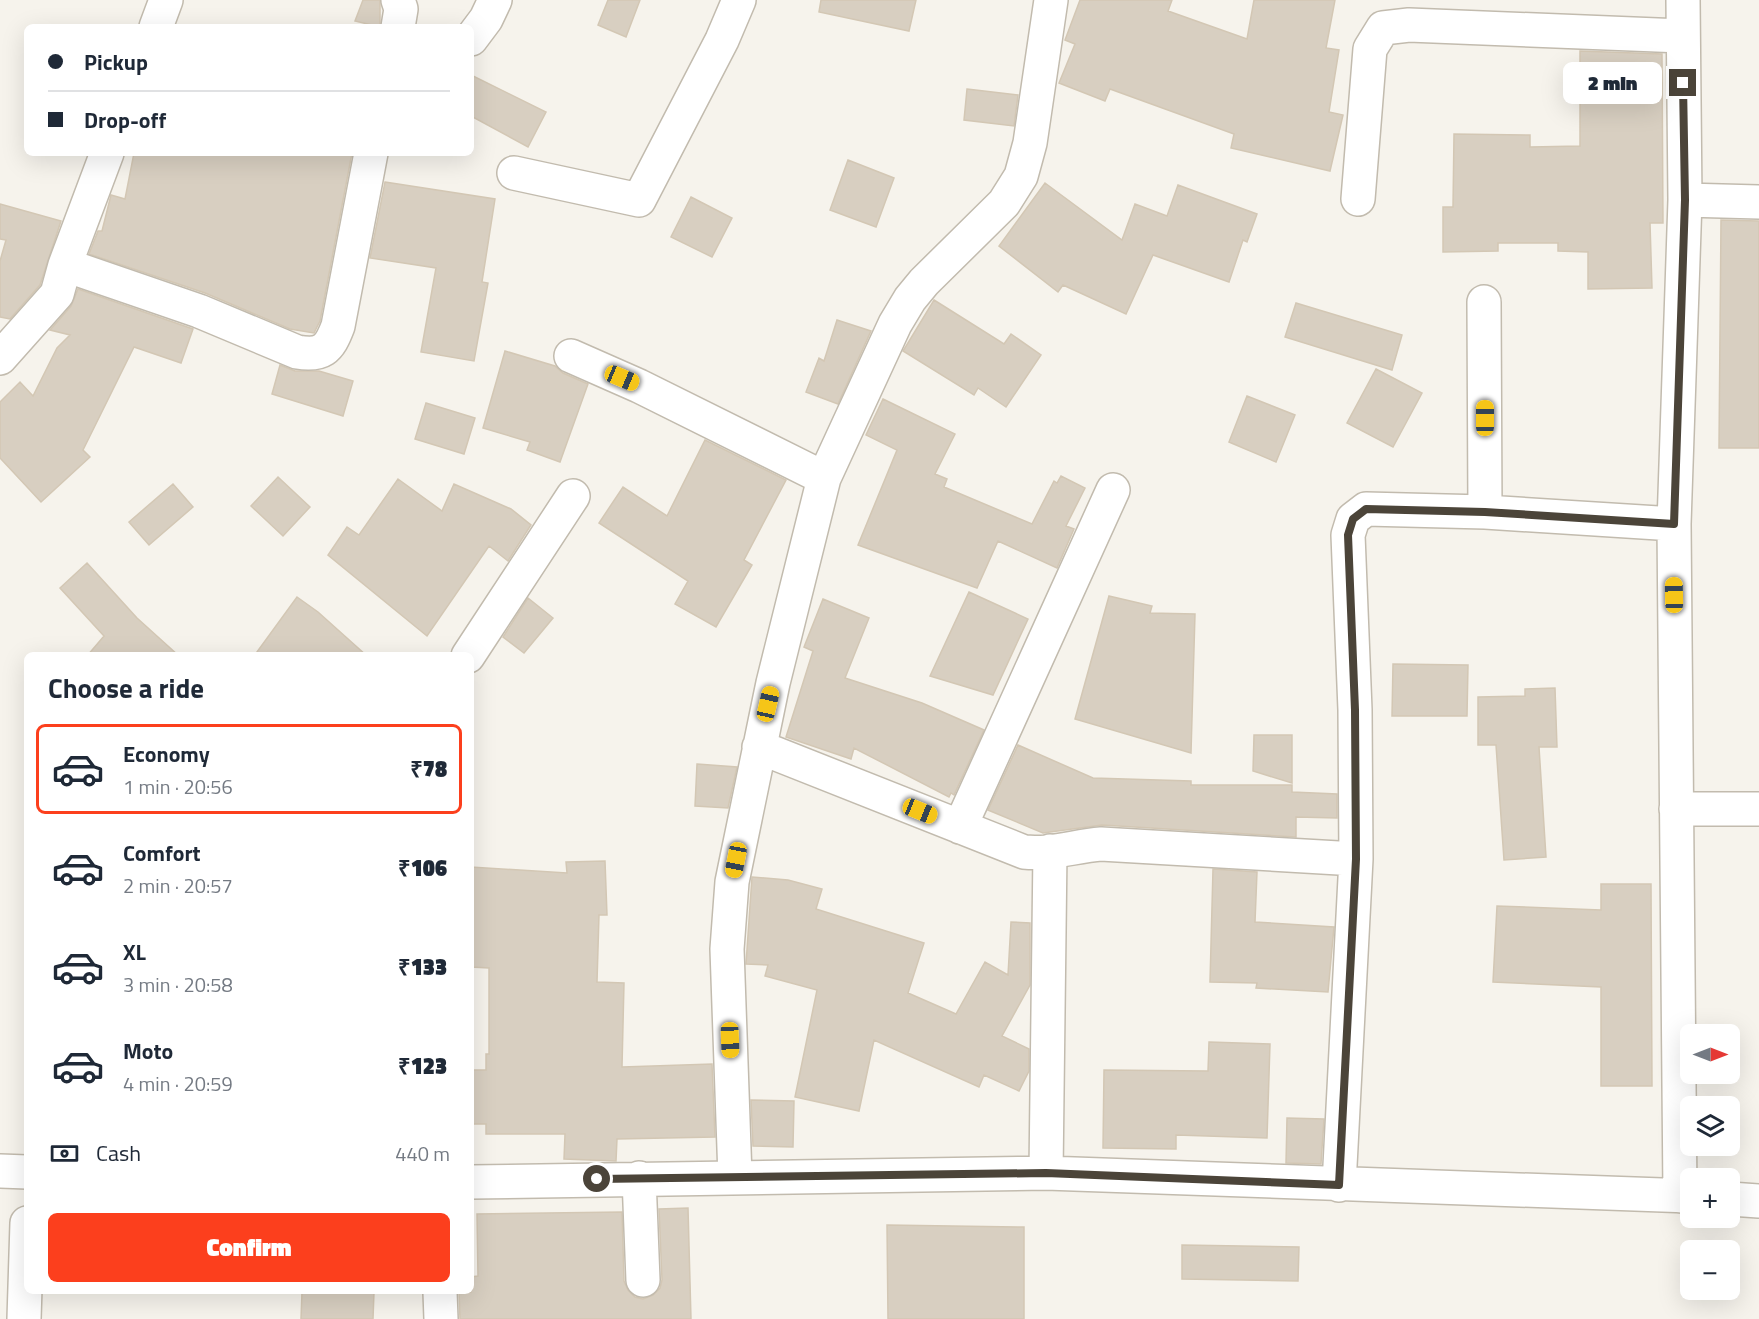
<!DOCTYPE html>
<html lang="en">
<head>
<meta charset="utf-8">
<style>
  :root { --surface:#fff; --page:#f6f6f7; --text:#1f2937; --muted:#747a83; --line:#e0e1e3; --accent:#fc3f1d }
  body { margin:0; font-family:"Titillium Web",sans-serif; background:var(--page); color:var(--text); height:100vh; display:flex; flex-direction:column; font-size:22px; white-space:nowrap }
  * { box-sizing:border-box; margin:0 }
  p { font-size:20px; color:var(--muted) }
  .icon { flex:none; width:33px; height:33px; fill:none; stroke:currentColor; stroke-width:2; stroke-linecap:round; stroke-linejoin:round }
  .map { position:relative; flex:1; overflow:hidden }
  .details { position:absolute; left:24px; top:652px; width:450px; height:642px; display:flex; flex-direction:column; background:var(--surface); border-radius:9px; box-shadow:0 6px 24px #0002 }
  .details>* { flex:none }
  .banner { position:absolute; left:24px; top:24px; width:450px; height:132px; border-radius:9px; box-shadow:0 6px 24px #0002; display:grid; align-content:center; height:132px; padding:0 24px; background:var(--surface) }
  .needle { width:39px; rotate:90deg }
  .tools { position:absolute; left:1680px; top:1024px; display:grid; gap:12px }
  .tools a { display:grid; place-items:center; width:60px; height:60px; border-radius:9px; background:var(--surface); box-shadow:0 6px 24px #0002; font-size:30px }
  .end { position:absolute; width:27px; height:27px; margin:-14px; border:8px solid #4b4439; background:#fff; box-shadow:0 0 0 3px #fff }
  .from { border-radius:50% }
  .bubble { position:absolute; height:42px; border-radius:9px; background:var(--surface); box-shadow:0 6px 24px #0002; font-size:20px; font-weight:800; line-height:42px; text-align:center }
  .car { position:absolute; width:18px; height:36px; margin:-18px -9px; border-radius:8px; box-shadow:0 0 4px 2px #0007; background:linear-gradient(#f5c518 24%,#345 0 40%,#f5c518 0 76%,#345 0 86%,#f5c518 0) }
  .banner b { display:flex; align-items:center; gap:21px; height:57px; font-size:22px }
  .banner b+b { border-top:2px solid var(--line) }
  .banner i { width:15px; height:15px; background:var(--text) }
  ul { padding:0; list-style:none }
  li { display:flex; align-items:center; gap:18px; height:90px; margin:0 12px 9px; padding:0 12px; border:3px solid transparent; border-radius:9px }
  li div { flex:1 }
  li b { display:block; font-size:22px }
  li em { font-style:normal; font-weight:800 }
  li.selected { border-color:var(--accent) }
  li>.icon { width:54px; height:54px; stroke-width:1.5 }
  h2 { padding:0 24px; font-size:27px; line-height:72px }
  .pay { display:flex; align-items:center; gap:15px; height:66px; padding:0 24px; font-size:22px }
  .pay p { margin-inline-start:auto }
  .primary-button { display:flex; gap:12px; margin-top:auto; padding:12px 24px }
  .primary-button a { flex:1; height:69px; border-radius:9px; background:var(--accent); color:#fff; font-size:24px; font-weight:800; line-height:69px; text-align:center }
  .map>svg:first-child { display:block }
  .building { fill:#d8cfc1; stroke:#d3c7b4; stroke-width:1.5 }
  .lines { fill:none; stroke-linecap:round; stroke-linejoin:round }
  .minor-casing { stroke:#c2bbae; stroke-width:36 }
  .minor { stroke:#fff; stroke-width:33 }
  .route { stroke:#4b4439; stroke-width:8 }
</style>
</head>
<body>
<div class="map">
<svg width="1759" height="1319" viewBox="0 0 1759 1319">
  <rect width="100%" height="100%" fill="#f6f3ec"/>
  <!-- building -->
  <path class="building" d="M363,0h17v27l-25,-6z
    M608,0h32l-14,37 -28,-12z
    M821,0h95l-7,31 -90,-19z
    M1080,0h92l-4,11 79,28 7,-39h81l-9,48 13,2 -10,62 14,3 -13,56 -99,-23 3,-14 -124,-45 -5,12 -46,-18 16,-39 -10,-4z
    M1580,51l82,3 1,169h-13l2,65 -64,1v-37l-30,-1v-8h-60v8l-55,1v-45h10l1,-73 76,1v12l50,-1z
    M471,75l75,37 -18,35 -57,-31z
    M967,89l51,6 -4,31 -50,-6z
    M134,153h218l-32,168 -6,12 -24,-4 -85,-36 -116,-39 9,-23h4l9,-36 14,4z
    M848,160l46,18 -18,49 -46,-17z
    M385,182l110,17 -13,83 6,1 -14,78 -53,-9 15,-84 -66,-10z
    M1045,183l77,57 13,-36 32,12 11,-31 79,29 -10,28 -4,-2 -14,42 -76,-27 -27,59 -63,-29 -5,7 -59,-46z
    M691,197l41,21 -20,39 -41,-20z
    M0,204l61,17 -21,64 -30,34 -10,-2v-56l6,-21 -6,-1z
    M1721,220l38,1v227h-40z
    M78,289l115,40 -12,34 -47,-16 -51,103 7,7 -49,45 -41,-44v-56l20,-20 13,14 24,-48 13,-13 -20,-5 21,-24z
    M934,300l70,44 7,-10 30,21 -35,52 -28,-19 -4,7 -71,-44z
    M1296,303l106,32 -10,35 -107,-33z
    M837,320l34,11 -33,73 -32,-12 13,-34 5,3z
    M505,351l50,15 8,7 25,11 -28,78 -33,-12 3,-8 -47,-14z
    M280,365l15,6h24l34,10 -10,35 -71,-22z
    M1376,369l46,24 -29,54 -46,-24z
    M1247,396l48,19 -19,47 -47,-20z
    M883,399l72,35 -20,40 12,5 -3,8 88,37 22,-43 3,2 4,-7 24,12 -19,38 8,3 -17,39 -59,-27 -21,47 -119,-43 39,-95 -31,-15z
    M426,403l49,15 -11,36 -49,-15z
    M705,440l81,40 -42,80 8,5 -36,62 -41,-23 13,-23 -89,-58 24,-36 44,29z
    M278,477l32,30 -27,29 -32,-30z
    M398,479l44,32 12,-27 57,25 20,16 -23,36 -19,-15 -62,90 -99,-81 19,-28 12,8z
    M173,484l20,23 -44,38 -20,-23z
    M87,563l50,55 42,38h-92l17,-20 -44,-48z
    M969,592l59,27 -35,76 -63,-19z
    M1109,596l43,10 -2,7 45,1 -4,139 -116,-34z
    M297,597l21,15 49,44h-113z
    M528,598l25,20 -29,35 -21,-16z
    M823,599l46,19 -24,60 77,25 62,27 -30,65 -3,-2 -2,4 -95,-49 -3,11 -65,-22 27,-86 -9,-4z
    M1393,664l75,1 -1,51h-75z
    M1555,688l2,59h-18l7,110 -42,3 -8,-115h-18v-48l47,-1v-7z
    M1254,735h38v48l-39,-12z
    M1018,745l75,33 98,3v4h101v7l45,2v24l-41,-1v20l-194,-12 -59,8 -55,-23z
    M697,764l40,3 -9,41 -33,-2z
    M605,861l2,54h-8l-2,67 27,1 -2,84 90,-3 3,73 -98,2 -1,22 -52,-2 1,-25h-79v-10h-15v-54h15v-16h3v-86l-18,-1v-100l96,6 -1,-11z
    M1213,869l44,3 -2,50 79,5 -6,65 -72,-4 1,-5 -47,-1z
    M752,877l36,3 34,9 -6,20 108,34 -16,50 48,21 29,-52 23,13 3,-53 19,1v62l-28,51 27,13v22l-10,20 -35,-16 -5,12 -105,-47 -15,71 -64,-14 22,-107 -52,-14 3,-11 -22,-1z
    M1601,884h50l1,202h-51v-99l-108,-5 4,-76 104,4z
    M1209,1042l61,2 -3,94 -91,-3v14l-73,-1 1,-78 104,1z
    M751,1100l43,1 -1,46 -40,-1z
    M1287,1118l37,1 -3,45 -35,-1z
    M688,1208l3,111h-231l-1,-27h12v-15l7,-1 -1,-62 145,-2 2,69 4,9 7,7 8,2 10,-4 7,-7 2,-8 -3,-71z
    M887,1225l137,2v92h-136z
    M1182,1245l117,2 -1,34 -116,-2z
    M302,1292h72l-1,27h-72z"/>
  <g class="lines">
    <!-- minor casing -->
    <g class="minor-casing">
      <path id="minor" d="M398,0l3,9 -3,18
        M156,27l10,-27
        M471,39l15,-20 9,-19
        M514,173l125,27 83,-160 17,-40
        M1358,199l12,-150 13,-21 26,-3 273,11
        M1685,200l74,2
        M65,265l134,46 98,41c25,4 32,-2 41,-26l33,-173
        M1484,302l1,210
        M571,356l68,30 185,92
        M0,358l57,-64 8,-29 42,-112
        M468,656l105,-160
        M759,747l265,105c26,3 51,-6 77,-8l255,15
        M1676,809h83
        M960,827l153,-337
        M0,1171l27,1
        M1046,1173l4,-322
        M735,1177l-8,-228 5,-67 41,-199 51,-205 71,-154 15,-25 14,-17 80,-79 17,-27 9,-33 21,-143
        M639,1178l4,102
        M471,1182l575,-9 644,23
        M1339,1185l17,-326 -1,-149 -7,-175 5,-16 13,-10 119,3 189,12
        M1680,1196l-6,-672 11,-324 -2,-200
        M1730,1199l29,2
        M440,1292l1,27
        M24,1319l3,-96"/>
    </g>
    <!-- minor -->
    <use href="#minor" class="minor"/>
  </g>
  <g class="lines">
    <!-- route -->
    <path class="route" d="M597,1179l449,-6 293,12 17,-326 -1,-149 -7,-175 5,-16 13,-10 119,3 189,12 11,-324 -2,-117"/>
  </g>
</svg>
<div class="tools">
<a><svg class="needle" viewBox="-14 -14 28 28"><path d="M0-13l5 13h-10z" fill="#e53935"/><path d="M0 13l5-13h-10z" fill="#747a83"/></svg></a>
<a><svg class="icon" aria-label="layers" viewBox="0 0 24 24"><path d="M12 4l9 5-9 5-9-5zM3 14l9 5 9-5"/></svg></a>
<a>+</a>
<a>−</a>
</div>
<i class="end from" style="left:597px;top:1179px"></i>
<i class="end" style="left:1683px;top:83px"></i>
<div class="bubble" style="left:1563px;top:62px;width:99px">2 min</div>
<i class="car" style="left:622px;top:378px;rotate:113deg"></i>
<i class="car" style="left:1485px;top:418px;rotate:0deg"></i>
<i class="car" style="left:1674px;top:595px;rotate:359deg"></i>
<i class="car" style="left:768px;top:704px;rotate:13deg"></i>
<i class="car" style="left:920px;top:811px;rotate:112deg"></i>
<i class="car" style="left:736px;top:860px;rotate:191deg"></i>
<i class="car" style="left:730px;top:1040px;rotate:178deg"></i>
<div class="banner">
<b><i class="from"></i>Pickup</b>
<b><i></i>Drop-off</b>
</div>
<section class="details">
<h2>Choose a ride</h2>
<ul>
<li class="selected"><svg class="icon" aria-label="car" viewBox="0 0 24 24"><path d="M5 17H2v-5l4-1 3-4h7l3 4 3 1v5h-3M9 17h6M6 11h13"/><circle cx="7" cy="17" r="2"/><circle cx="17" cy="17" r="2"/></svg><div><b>Economy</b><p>1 min · 20:56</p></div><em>₹78</em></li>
<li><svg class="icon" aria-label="car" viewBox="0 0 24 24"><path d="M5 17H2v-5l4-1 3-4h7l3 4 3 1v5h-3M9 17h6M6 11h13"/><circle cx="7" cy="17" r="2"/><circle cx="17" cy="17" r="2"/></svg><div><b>Comfort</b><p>2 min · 20:57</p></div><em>₹106</em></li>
<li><svg class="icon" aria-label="car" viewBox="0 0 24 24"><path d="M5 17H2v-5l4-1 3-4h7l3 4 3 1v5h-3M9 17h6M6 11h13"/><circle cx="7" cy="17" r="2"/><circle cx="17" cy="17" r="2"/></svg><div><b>XL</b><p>3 min · 20:58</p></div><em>₹133</em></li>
<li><svg class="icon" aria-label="car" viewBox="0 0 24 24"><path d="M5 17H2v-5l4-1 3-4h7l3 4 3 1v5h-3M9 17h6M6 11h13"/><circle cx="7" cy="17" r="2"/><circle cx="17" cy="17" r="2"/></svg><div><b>Moto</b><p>4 min · 20:59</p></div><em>₹123</em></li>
</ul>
<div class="pay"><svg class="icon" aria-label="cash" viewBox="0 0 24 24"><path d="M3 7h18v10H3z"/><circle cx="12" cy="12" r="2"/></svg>Cash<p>440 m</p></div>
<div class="primary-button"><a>Confirm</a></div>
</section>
</div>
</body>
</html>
